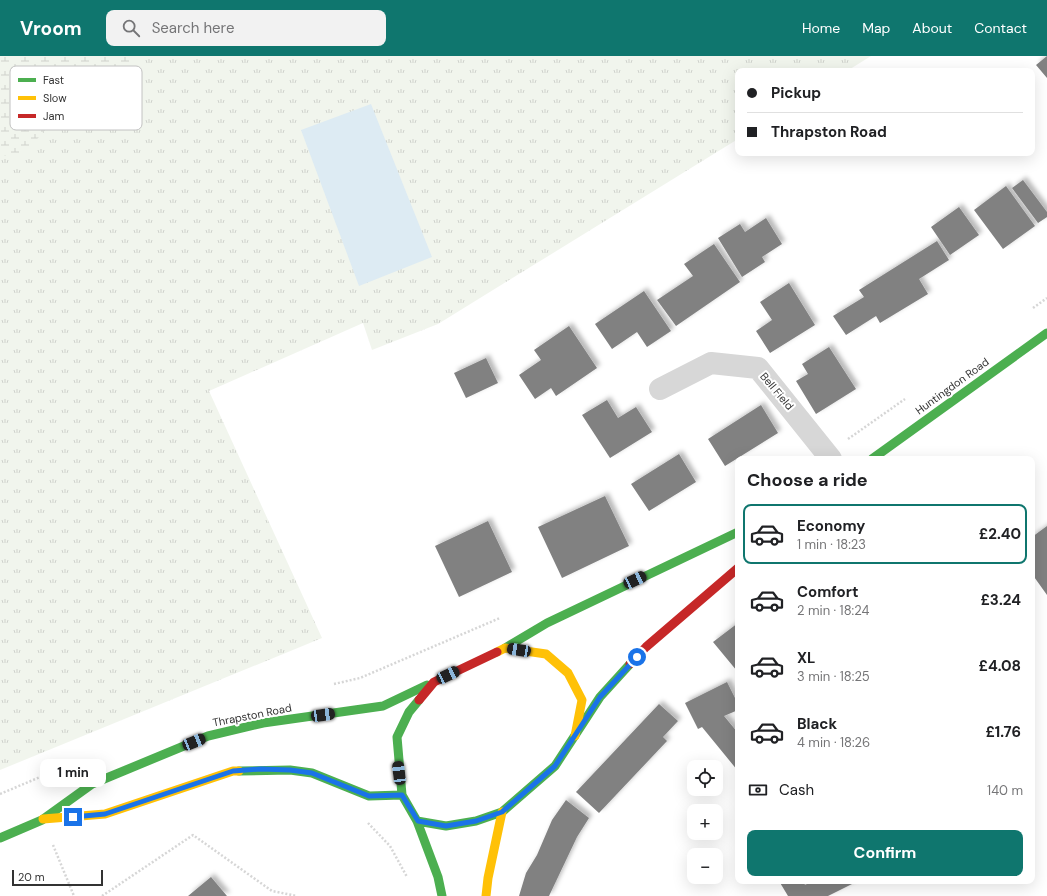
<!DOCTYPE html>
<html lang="en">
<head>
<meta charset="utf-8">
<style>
  :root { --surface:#fff; --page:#f2f2f2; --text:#202124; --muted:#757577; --line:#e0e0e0; --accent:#0f766e }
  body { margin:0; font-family:"DM Sans",sans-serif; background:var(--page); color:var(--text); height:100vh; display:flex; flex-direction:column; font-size:15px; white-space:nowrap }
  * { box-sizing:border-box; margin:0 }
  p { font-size:13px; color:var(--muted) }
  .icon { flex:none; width:22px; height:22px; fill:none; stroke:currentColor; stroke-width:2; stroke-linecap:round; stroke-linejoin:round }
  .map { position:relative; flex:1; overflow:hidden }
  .drawer { position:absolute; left:735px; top:400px; width:300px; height:428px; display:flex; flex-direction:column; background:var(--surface); border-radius:8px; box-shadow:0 4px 16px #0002 }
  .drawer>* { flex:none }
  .hud { position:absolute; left:735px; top:12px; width:300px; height:88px; border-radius:8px; box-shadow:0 4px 16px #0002; display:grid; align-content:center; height:88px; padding:0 12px; background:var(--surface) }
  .buttons { position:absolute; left:687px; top:704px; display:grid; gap:8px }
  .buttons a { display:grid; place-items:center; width:36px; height:36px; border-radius:8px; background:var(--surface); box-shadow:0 4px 16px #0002; font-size:20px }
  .scale { position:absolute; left:12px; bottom:10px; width:91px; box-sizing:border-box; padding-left:4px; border:2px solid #333; border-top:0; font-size:11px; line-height:14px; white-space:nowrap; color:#333; -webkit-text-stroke:3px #fff; paint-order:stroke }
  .end { position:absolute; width:18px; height:18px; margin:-9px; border:5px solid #1a73e8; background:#fff; box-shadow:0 0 0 2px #fff }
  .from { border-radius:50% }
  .bubble { position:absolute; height:28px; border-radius:8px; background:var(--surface); box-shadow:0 4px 16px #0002; font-size:13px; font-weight:700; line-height:28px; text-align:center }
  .car { position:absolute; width:12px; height:24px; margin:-12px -6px; border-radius:5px; box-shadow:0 0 3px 1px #0007; background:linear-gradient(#222 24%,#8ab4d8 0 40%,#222 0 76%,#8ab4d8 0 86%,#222 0) }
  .hud b { display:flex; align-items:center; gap:14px; height:38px; font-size:15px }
  .hud b+b { border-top:1px solid var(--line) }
  .hud i { width:10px; height:10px; background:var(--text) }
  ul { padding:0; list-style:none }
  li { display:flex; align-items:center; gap:12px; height:60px; margin:0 8px 6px; padding:0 4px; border:2px solid transparent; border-radius:8px }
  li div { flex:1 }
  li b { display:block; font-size:15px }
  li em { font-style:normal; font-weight:700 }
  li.on { border-color:var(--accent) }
  li>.icon { width:36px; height:36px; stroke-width:1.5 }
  h2 { padding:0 12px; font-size:18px; line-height:48px }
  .pay { display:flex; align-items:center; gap:10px; height:44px; padding:0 12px; font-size:15px }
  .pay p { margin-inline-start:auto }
  .button { display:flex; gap:8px; margin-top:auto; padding:8px 12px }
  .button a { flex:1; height:46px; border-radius:8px; background:var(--accent); color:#fff; font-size:16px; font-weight:700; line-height:46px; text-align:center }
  header { display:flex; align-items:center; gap:24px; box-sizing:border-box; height:56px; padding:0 20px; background:var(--accent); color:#fff }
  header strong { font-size:19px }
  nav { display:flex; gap:22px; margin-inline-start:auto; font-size:14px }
  .search { width:280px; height:36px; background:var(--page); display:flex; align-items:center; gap:10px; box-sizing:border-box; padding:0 14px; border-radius:8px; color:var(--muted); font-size:15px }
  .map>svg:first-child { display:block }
  .grass { fill:url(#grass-tufts) }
  .wetland { fill:url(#wetland-marsh) }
  .water { fill:#ddebf3 }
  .building { fill:#818181; filter:url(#shadow) }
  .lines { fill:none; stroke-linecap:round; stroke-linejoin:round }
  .path { stroke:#d6d6d6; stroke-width:2.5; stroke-dasharray:2 2; stroke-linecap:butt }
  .street { stroke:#d7d7d7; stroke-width:22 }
  .fast { stroke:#4caf50; stroke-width:9 }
  .slow { stroke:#ffc107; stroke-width:9 }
  .jam { stroke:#c62828; stroke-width:9 }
  .route { stroke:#1a73e8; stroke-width:5 }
  .labels { text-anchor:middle; stroke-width:4; stroke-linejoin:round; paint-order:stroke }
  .street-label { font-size:11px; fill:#333; stroke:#fff }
  .key { fill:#fff; stroke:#c2c2c2; stroke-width:1 }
  .key-label { font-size:11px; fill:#333 }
</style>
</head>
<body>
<header>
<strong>Vroom</strong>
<div class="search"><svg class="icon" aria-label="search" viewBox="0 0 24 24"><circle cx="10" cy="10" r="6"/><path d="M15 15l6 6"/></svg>Search here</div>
<nav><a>Home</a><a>Map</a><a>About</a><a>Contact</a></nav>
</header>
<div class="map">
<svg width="1047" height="840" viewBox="0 0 1047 840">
  <defs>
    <pattern id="grass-tufts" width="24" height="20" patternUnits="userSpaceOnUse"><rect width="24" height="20" fill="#f1f5ed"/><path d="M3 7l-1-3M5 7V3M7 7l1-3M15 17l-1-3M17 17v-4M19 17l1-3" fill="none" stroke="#cfd2cc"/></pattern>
    <pattern id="wetland-marsh" width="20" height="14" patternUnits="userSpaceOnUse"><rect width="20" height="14" fill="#f1f5ed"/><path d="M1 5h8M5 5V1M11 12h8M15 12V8" fill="none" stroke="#cfd2cc"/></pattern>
    <filter id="shadow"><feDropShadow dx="3.5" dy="-3.5" stdDeviation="2" flood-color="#0004"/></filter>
  </defs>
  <rect width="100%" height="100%" fill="#fff"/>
  <!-- grass -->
  <path class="grass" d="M0,0h871l-24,15h-109v68l-300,185 -66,26 -9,-27 -154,68 113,247 -322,132z"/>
  <!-- wetland -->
  <path class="wetland" d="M0,0h139l-84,62 -33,39 -22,-2z"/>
  <!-- water -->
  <path class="water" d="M371,48l61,153 -73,29 -58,-156z"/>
  <!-- building -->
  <path class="building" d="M1047,0v22l-11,-13z
    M1023,124l24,32v5l-9,6 -26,-35z
    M1006,130l29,40 -32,23 -29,-39z
    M959,151l20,28 -29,20 -19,-28z
    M766,162l16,26 -20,13 3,5 -23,15 -24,-39 22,-14 5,8z
    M937,185l12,19 -30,19 9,15 -48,29 -4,-7 -30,19 -13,-19 31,-19 -5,-7z
    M714,188l26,38 -64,44 -19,-26 36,-24 -9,-12z
    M789,227l26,42 -45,28 -14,-22 16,-11 -12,-18z
    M644,235l27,40 -24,16 -10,-15 -25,17 -17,-25z
    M569,270l28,42 -41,28 -5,-8 -16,11 -16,-24 22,-15 -7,-10z
    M829,291l27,42 -40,25 -20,-33 12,-7 -6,-10z
    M486,302l12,25 -32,15 -12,-25z
    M607,344l11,18 18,-11 16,25 -42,26 -28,-43z
    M761,349l17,28 -53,33 -17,-27z
    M679,398l17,28 -47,29 -18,-27z
    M605,440l24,50 -67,32 -24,-51z
    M488,465l24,51 -53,25 -24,-51z
    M1047,470v69l-15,-21v-37z
    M738,567v47l-1,1 -24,-29z
    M727,626l11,22v6l-14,6 14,17v38l-36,-44 -4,2 -13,-26z
    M659,648l19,17 -15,16 4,4 -68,72 -23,-21z
    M566,744l23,18 -12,19 -28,59h-30l7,-23 11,-18 15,-35z
    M211,821l16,19h-39z
    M779,825h24l2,4 8,-4h45l-30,15h-40z"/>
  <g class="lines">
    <!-- path -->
    <path class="path" d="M1033,252l14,-10
      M848,383l57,-40
      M334,628l26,-6 140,-60
      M0,738l71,-30
      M368,767l22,23 17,31
      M53,789l21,51
      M102,840l91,-61 79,56 25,5"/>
    <!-- street -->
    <path class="street" d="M660,333l51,-26 47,5 73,91"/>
    <!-- fast -->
    <path class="fast" d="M872,403l175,-126
      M505,592l42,-25 191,-91
      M419,644l-10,12 -12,25 5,58 15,26 29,5 30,-5 26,-9 53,-46 45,-69 30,-33
      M239,715l51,-1 22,3 57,23 33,-1
      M417,765l21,56 4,19
      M0,782l42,-18 50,-36 116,-48 55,-13 120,-17 44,-21"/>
    <!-- slow -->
    <path class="slow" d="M497,596l8,-4 41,6 22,19 14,27 -7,36
      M43,763l62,-5 128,-43h6
      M486,840l2,-18 14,-66"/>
    <!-- jam -->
    <path class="jam" d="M630,608l16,-17 92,-79
      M419,644l15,-18 63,-30"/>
  </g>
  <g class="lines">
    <!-- route -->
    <path class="route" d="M73,761l32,-3 128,-43 28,-2 29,1 22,3 57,23 33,-1 16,26 28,5 30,-5 26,-9 53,-46 45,-69 37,-40"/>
  </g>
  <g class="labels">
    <!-- street labels -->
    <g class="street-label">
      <text transform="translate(952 330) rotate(-36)" y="4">Huntingdon Road</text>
      <text transform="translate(777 335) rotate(50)" y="4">Bell Field</text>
      <text transform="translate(252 659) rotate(-11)" y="4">Thrapston Road</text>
    </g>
  </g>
  <!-- legend -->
  <rect x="10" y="10" width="132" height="64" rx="6" class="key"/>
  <rect x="18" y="22" width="18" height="4" fill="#4caf50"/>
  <rect x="18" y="40" width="18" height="4" fill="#ffc107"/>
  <rect x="18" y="58" width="18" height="4" fill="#c62828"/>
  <g class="key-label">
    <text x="43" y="28">Fast</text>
    <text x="43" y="46">Slow</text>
    <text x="43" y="64">Jam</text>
  </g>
</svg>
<div class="buttons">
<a><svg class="icon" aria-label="locate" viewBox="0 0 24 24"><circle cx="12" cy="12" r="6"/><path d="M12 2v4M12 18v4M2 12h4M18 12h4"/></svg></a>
<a>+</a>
<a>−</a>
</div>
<div class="scale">20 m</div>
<i class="end from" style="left:637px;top:601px"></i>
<i class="end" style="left:73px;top:761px"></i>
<div class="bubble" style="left:40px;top:703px;width:66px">1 min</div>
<i class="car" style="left:635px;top:524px;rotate:65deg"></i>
<i class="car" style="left:519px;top:594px;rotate:279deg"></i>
<i class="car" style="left:448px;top:619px;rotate:65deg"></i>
<i class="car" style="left:323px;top:659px;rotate:82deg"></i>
<i class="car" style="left:194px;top:686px;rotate:68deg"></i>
<i class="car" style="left:399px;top:717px;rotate:353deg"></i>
<div class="hud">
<b><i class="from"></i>Pickup</b>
<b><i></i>Thrapston Road</b>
</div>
<section class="drawer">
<h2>Choose a ride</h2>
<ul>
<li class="on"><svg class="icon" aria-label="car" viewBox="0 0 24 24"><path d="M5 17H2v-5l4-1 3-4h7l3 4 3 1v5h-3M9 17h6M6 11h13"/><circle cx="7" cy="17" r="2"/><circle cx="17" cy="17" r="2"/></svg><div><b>Economy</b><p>1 min · 18:23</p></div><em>£2.40</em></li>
<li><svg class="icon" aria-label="car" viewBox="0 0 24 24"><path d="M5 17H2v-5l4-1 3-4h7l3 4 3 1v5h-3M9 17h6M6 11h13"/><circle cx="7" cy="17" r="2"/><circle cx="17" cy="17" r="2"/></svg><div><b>Comfort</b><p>2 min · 18:24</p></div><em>£3.24</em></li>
<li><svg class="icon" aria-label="car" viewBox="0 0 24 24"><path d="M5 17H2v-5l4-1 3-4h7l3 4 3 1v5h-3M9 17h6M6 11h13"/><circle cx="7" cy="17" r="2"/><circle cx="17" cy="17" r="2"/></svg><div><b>XL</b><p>3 min · 18:25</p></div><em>£4.08</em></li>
<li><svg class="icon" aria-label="car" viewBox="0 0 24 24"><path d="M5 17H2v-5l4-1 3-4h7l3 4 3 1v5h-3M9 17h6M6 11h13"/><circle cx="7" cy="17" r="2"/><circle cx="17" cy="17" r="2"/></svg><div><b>Black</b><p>4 min · 18:26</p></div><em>£1.76</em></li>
</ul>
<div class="pay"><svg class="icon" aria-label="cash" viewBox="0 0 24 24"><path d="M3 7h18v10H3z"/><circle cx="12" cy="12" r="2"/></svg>Cash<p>140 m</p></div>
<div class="button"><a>Confirm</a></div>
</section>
</div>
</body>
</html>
